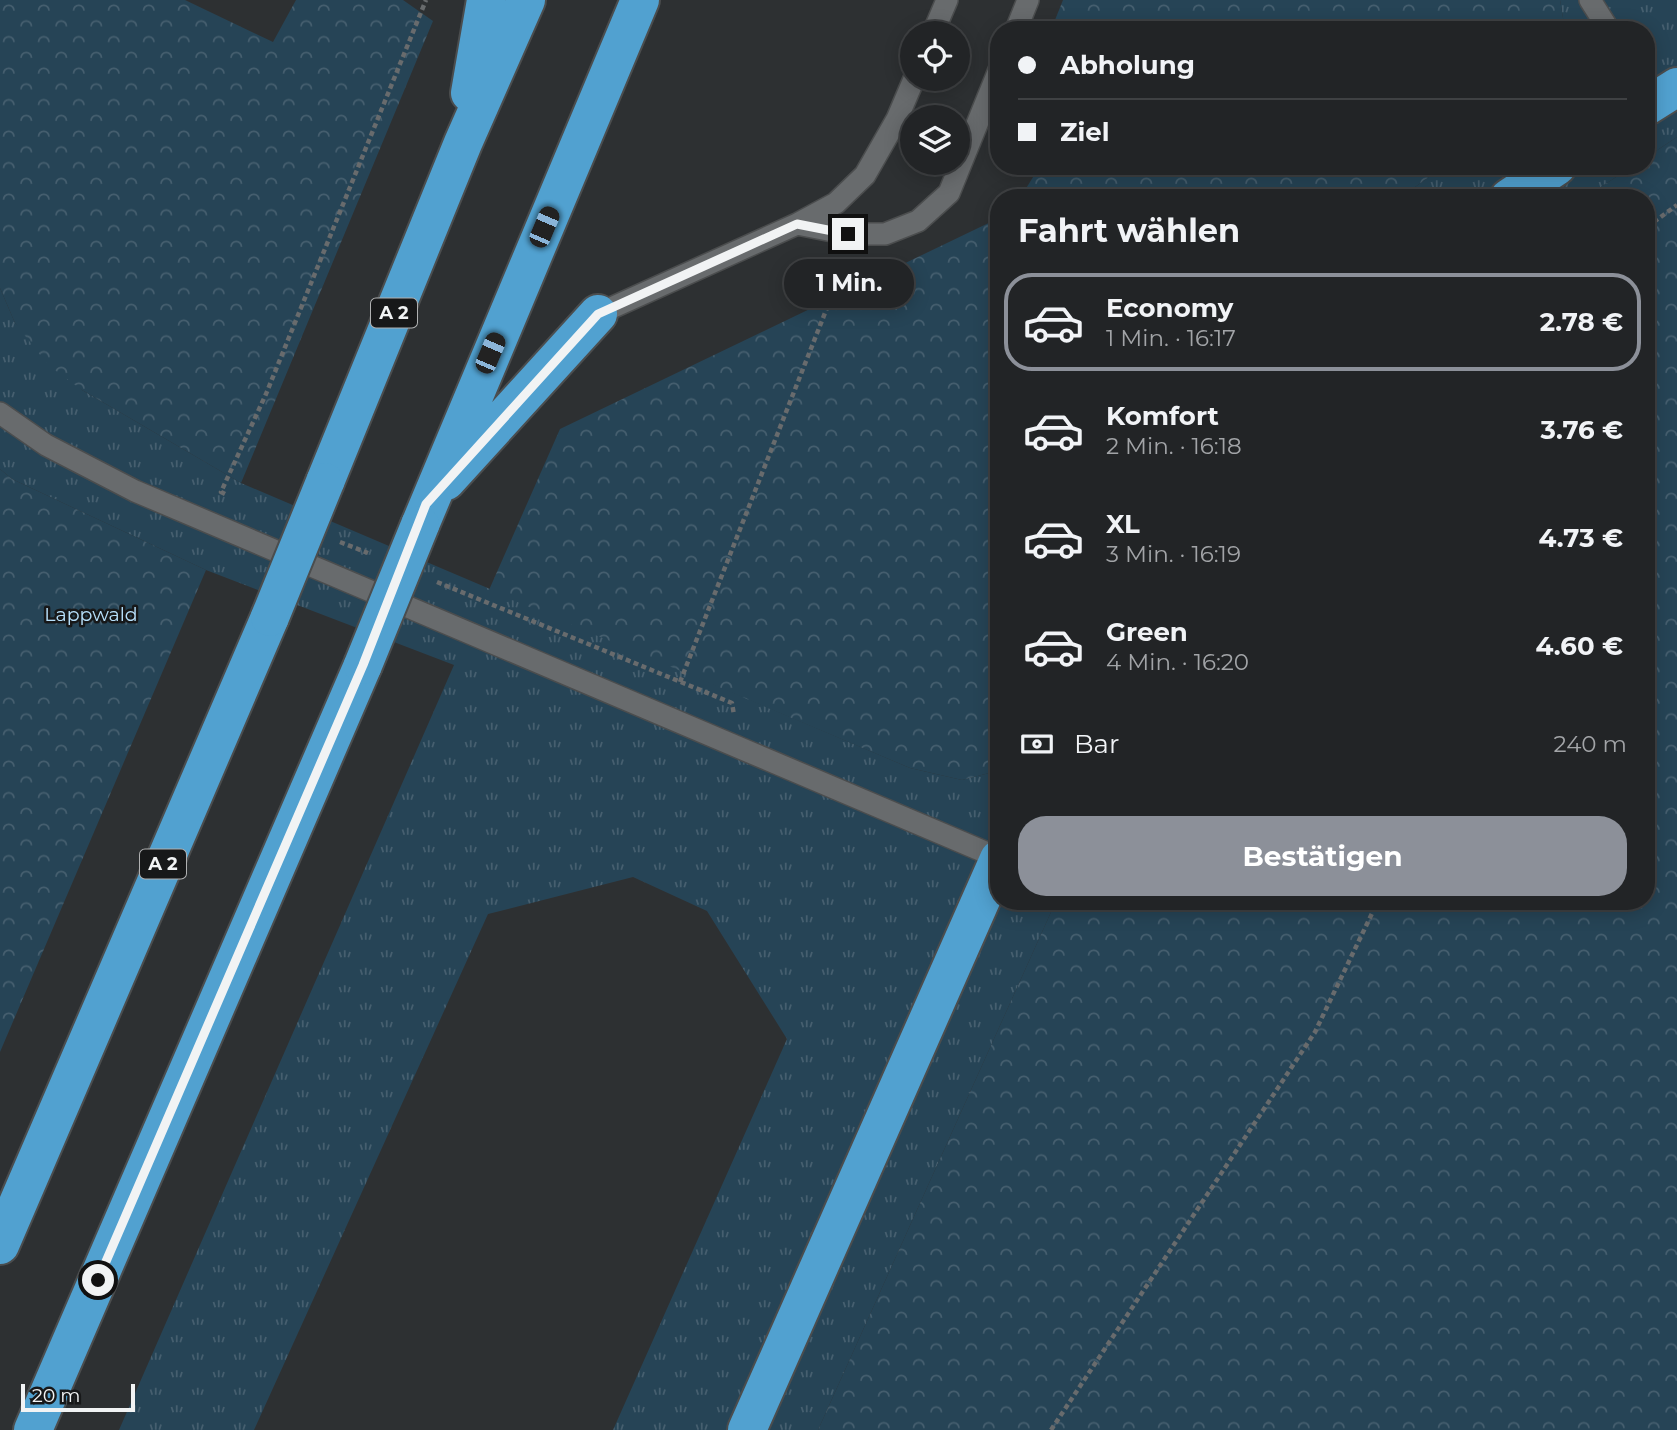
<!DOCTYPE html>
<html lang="de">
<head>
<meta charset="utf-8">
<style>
  :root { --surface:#222426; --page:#2e3032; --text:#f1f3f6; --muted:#a2a4a7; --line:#3f4143; --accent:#8c9099 }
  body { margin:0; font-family:Montserrat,sans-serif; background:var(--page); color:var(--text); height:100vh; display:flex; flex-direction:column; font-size:26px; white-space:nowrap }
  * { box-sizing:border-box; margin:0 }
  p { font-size:23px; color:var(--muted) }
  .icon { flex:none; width:38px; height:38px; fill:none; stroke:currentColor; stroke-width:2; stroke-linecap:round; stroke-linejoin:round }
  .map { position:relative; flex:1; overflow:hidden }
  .side { position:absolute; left:990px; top:189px; width:665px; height:721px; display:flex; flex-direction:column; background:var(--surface); border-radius:28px; box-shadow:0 4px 18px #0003,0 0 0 2px var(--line) }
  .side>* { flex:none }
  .guide { position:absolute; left:990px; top:21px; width:665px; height:154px; border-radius:28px; box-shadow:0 4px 18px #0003,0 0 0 2px var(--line); display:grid; align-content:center; height:154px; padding:0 28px; background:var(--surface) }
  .tools { position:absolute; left:900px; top:21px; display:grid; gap:14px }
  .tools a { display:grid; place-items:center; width:70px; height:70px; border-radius:50%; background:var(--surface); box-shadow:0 4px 18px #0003,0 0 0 2px var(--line); font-size:35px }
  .scale { position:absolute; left:21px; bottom:18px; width:114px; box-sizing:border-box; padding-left:7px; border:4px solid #f1f3f4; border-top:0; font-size:19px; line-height:24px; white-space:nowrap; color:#f1f3f4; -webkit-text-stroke:5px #171819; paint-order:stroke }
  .end { position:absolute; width:32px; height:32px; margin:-16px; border:9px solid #f1f3f4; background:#111; box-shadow:0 0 0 4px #111 }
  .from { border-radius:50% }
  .bubble { position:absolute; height:49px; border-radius:24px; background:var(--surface); box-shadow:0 4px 18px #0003,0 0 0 2px var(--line); font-size:23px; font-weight:700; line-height:49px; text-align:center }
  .car { position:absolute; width:21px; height:42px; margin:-21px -10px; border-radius:9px; box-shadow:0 0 5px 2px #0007; background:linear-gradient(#222 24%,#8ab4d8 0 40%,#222 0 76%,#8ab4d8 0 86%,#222 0) }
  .guide b { display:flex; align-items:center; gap:24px; height:66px; font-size:26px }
  .guide b+b { border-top:2px solid var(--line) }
  .guide i { width:18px; height:18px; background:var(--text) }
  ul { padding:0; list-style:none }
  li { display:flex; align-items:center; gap:21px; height:98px; margin:0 14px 10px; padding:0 14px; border:4px solid transparent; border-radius:28px }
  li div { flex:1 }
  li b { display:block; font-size:26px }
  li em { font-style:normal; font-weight:700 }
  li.on { border-color:var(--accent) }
  li>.icon { width:63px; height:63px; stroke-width:1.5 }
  h2 { padding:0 28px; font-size:32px; line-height:84px }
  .pay { display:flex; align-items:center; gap:18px; height:77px; padding:0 28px; font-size:26px }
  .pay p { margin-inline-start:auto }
  .primary-button { display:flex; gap:14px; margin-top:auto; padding:14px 28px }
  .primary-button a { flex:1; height:80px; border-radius:28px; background:var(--accent); color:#fff; font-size:28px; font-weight:700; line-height:80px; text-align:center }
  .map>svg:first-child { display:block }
  .grass { fill:url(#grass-tufts) }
  .forest { fill:url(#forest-crowns) }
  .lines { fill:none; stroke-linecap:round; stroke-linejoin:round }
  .lane-casing { stroke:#4b4d4e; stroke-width:24 }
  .highway-casing { stroke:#4b4d4e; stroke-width:42 }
  .path { stroke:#686b6d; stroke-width:4.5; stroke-dasharray:5 3.5; stroke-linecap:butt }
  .lane { stroke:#686b6d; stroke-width:21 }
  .highway { stroke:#51a1d0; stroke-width:38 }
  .highway-bridge-casing { stroke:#4b4d4e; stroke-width:42; stroke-linecap:butt }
  .highway-bridge { stroke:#51a1d0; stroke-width:38 }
  .route { stroke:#f1f3f4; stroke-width:9 }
  .labels { text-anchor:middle; stroke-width:5; stroke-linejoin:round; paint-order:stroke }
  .shield { fill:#171819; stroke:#b0b1b2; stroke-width:2 }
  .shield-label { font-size:18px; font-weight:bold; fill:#f1f3f4 }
  .park-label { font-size:19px; fill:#b7e0fb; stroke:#171819 }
</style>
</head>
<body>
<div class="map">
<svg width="1677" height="1430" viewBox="0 0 1677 1430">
  <defs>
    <pattern id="grass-tufts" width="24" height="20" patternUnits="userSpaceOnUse" patternTransform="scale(1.75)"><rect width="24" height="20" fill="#264456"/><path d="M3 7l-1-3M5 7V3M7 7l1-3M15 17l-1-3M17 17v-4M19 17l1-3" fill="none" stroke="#465f6f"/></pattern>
    <pattern id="forest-crowns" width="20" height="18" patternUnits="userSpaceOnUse" patternTransform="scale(1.75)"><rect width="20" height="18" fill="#264456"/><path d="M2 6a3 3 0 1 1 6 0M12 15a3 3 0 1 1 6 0" fill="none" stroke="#465f6f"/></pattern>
  </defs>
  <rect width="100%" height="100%" fill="#2d3032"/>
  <!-- grass -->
  <path class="grass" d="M1560,0h117v137l-30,20v-127h-82z
    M1444,166h189l-49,32h-184z
    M0,288l15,35 67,67 159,93 669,285 52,12 35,-9 2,-4v134h57l-238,529h-205l174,-391 -80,-128 -74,-34 -145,37 -234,516h-135l335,-765 -248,-95 -194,-91 -12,-10z"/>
  <!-- forest -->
  <path class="forest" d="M0,0h185l88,42 23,-42h107l30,21 -192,462 -159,-93 -34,-25 -33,-42 -15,-35z
    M1063,0h497l5,30h-514z
    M1677,137v1293h-859l238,-529h591v-703h-63l49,-32h14v-9z
    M1040,166h404l-44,32h-380z
    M999,218l-2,553 -35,9 -52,-12 -421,-178 71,-161z
    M0,469l12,10 194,91 -206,482z"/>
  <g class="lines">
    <!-- lane casing -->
    <g class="lane-casing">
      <path id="lane" d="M1590,0l19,30
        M1016,30l12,-30
        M933,33l14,-33
        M797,224l51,10h37l33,-13 31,-28 50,-123
        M598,314l199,-90 39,-21 29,-28 32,-56 17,-40
        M0,413l46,32 89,46 864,367"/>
    </g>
    <!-- highway casing -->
    <g class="highway-casing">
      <path id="highway" d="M470,93l16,-93
        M1647,106l30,-19
        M1509,198l48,-32
        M446,481l152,-167
        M325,482l138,-339 63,-143
        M420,525l220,-525
        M0,1245l270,-628
        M33,1430l330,-765
        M747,1430l252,-571"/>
    </g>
    <!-- path -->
    <path class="path" d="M1647,227l30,-22
      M225,494l-4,-2 45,-98 160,-394
      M340,542l28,11
      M437,582l295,121 2,12
      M680,682l165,-420
      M1051,1430l264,-398 63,-131"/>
    <!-- lane -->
    <use href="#lane" class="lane"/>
    <!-- highway -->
    <use href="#highway" class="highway"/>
    <!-- highway-bridge casing -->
    <g class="highway-bridge-casing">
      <path id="highway-bridge" d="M270,617l55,-135
        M363,665l57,-140"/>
    </g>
    <!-- highway-bridge -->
    <use href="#highway-bridge" class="highway-bridge"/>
  </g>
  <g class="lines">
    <!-- route -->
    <path class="route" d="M98,1280l265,-615 63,-161 172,-190 199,-90 51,10"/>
  </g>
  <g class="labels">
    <!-- shield labels -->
    <g class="shield">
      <rect x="371" y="298.5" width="46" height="29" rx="5"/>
      <rect x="140" y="849.5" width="46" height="29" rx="5"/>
    </g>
    <g class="shield-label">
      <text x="394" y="319">A 2</text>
      <text x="163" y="870">A 2</text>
    </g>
    <!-- park labels -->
    <g class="park-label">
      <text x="91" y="621">Lappwald</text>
    </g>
  </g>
</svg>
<div class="tools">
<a><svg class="icon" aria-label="locate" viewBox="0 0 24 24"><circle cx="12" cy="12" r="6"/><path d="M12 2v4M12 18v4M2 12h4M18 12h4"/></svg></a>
<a><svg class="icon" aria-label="layers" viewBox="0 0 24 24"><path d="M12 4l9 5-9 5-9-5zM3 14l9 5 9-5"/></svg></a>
</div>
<div class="scale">20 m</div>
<i class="end from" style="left:98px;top:1280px"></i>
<i class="end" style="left:848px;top:234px"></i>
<div class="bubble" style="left:784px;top:259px;width:130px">1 Min.</div>
<i class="car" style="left:544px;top:227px;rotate:23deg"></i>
<i class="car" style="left:490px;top:353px;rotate:23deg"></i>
<div class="guide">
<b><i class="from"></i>Abholung</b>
<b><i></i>Ziel</b>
</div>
<section class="side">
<h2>Fahrt wählen</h2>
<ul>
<li class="on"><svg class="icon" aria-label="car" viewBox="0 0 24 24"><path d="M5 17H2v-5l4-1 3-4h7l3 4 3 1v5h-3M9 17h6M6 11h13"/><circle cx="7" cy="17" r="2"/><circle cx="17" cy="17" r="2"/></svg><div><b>Economy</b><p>1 Min. · 16:17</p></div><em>2.78 €</em></li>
<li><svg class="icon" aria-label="car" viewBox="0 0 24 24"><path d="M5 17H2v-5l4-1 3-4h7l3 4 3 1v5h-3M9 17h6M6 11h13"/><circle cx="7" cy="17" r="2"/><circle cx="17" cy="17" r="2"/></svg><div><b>Komfort</b><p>2 Min. · 16:18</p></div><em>3.76 €</em></li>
<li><svg class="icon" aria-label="car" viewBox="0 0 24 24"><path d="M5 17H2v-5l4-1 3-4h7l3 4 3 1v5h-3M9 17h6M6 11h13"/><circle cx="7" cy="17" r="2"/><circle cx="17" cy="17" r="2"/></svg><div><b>XL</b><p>3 Min. · 16:19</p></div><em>4.73 €</em></li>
<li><svg class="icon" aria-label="car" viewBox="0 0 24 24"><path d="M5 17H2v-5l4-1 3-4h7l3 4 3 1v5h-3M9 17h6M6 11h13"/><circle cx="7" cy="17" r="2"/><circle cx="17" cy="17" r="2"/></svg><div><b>Green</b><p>4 Min. · 16:20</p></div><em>4.60 €</em></li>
</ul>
<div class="pay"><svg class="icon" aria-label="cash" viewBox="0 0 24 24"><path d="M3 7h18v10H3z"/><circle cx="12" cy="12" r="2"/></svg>Bar<p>240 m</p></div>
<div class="primary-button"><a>Bestätigen</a></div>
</section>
</div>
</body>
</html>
